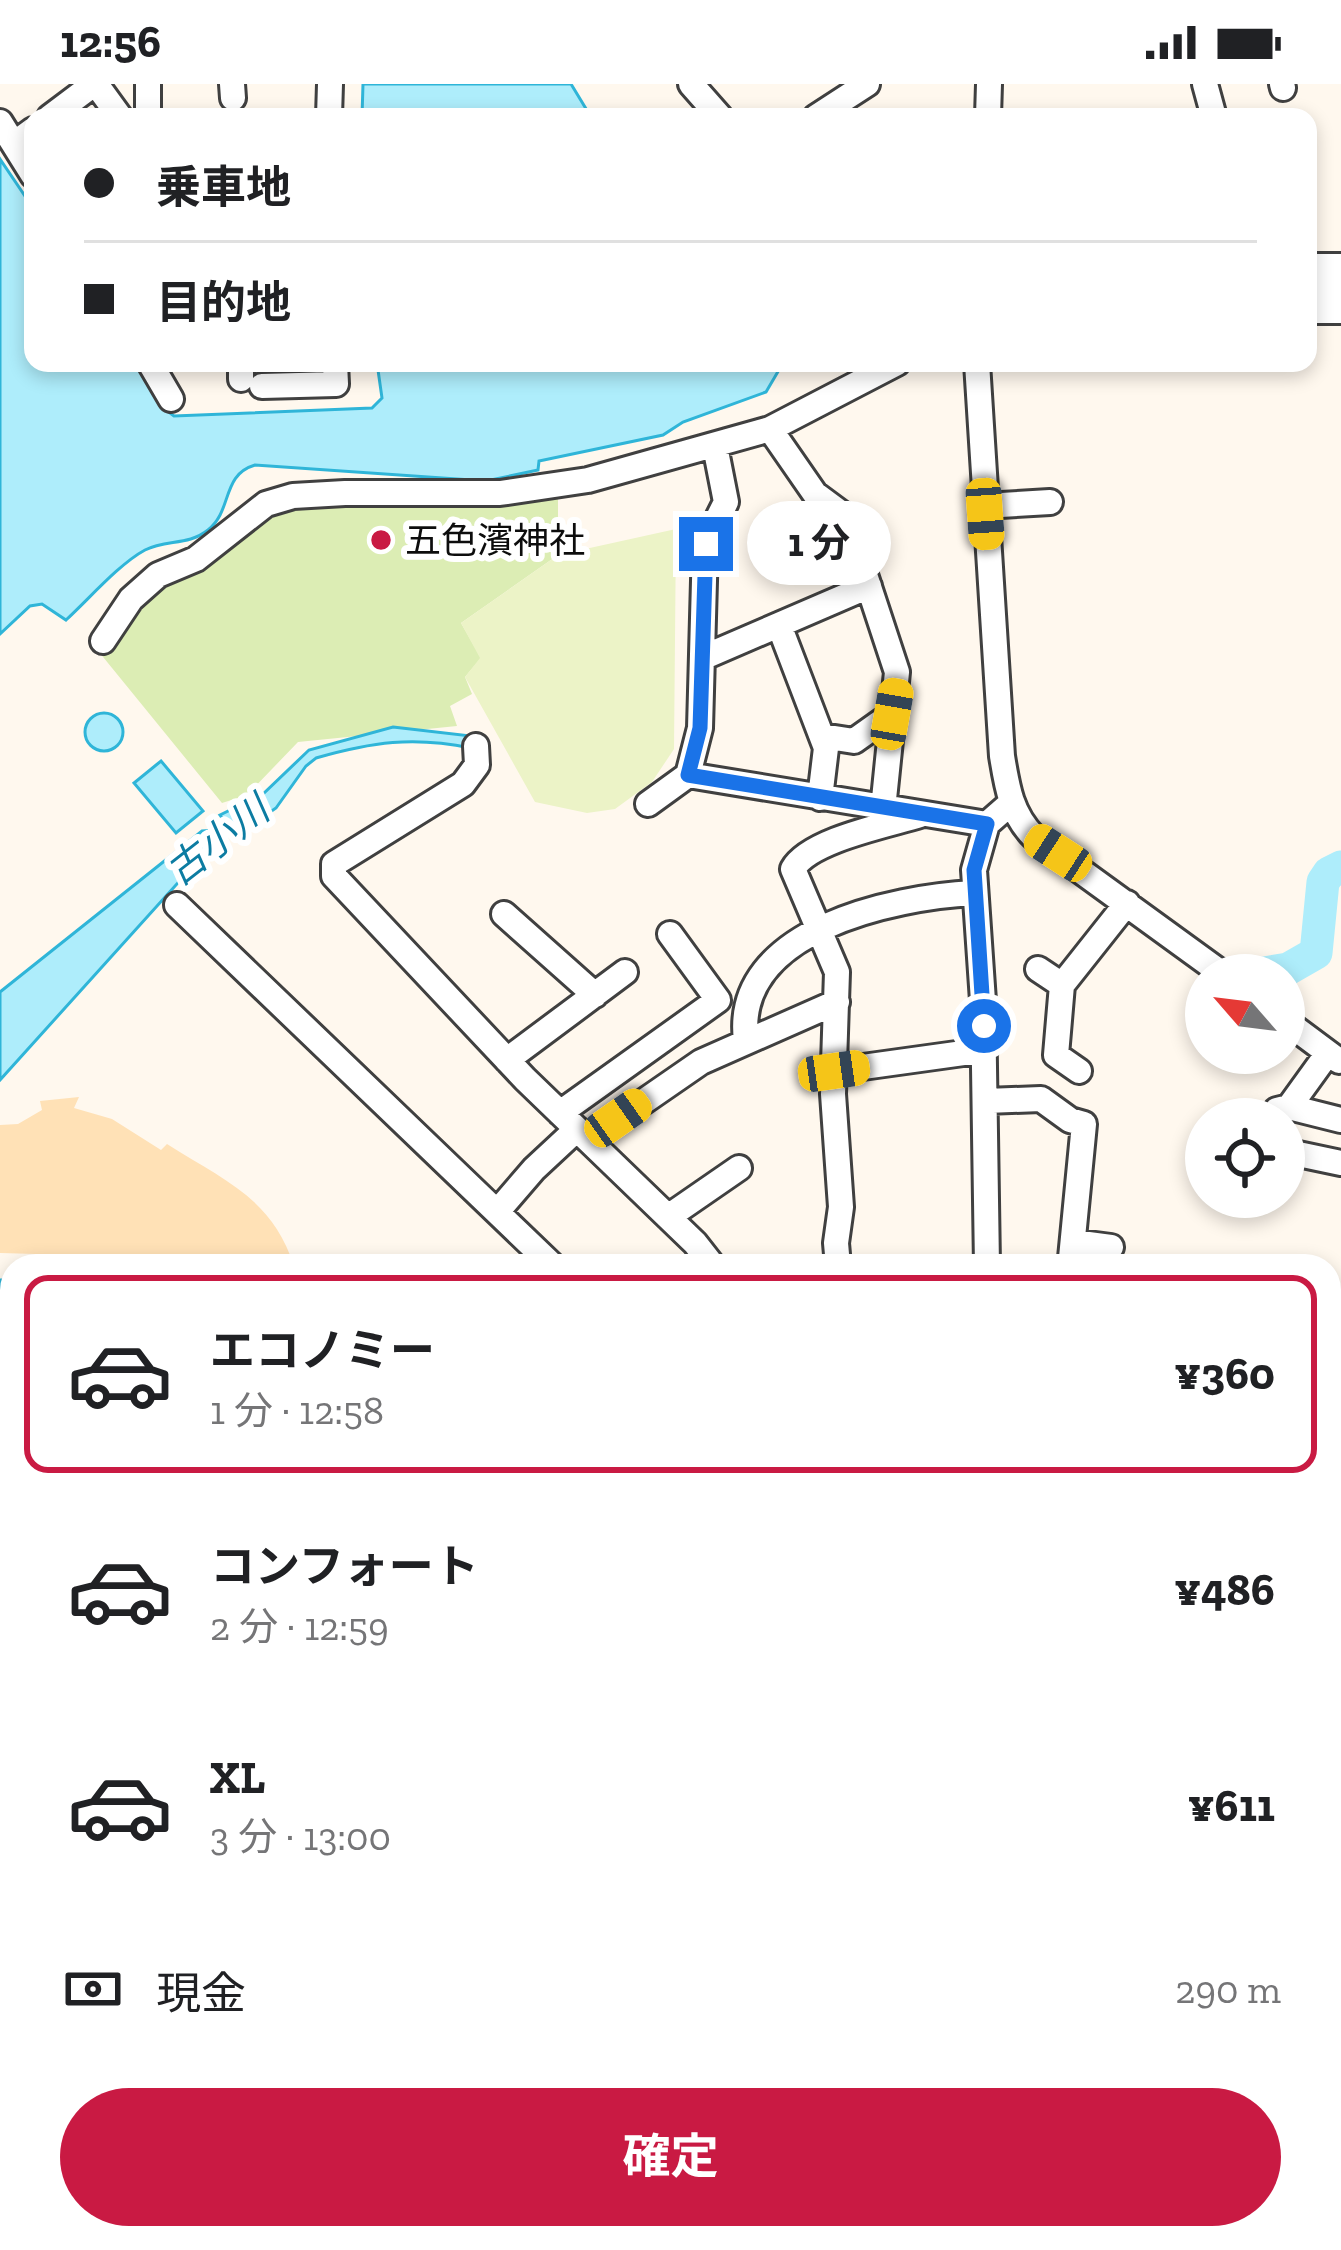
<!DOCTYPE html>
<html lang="ja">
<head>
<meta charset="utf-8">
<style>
  :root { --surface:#fff; --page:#f2f2f2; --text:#202124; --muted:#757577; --line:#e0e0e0; --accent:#c91a43 }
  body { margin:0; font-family:"Zilla Slab","Noto Sans JP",serif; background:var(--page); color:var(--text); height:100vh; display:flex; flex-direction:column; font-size:45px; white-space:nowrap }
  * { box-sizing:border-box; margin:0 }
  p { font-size:39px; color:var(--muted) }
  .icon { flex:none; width:66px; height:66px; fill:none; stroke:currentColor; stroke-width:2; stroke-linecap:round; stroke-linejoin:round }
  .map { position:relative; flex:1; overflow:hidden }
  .details { position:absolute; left:0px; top:1170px; width:1341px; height:996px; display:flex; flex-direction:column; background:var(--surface); border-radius:36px 36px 0 0; box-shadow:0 6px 18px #0003 }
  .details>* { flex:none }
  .top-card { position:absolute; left:24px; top:24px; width:1293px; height:264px; border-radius:24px; box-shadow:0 6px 18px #0003; display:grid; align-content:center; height:264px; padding:0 60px; background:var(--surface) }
  .needle { width:78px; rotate:298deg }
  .fabs { position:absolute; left:1185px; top:870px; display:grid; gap:24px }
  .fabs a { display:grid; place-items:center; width:120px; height:120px; border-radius:50%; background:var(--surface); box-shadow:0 6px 18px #0003; font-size:60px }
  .end { position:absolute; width:54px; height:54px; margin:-27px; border:15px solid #1a73e8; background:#fff; box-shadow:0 0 0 6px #fff }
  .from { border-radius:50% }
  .bubble { position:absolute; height:84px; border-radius:42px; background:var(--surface); box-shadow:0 6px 18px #0003; font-size:39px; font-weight:700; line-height:84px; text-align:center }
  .car { position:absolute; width:36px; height:72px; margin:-36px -18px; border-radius:15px; box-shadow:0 0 9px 3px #0007; background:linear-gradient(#f5c518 24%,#345 0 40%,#f5c518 0 76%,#345 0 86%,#f5c518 0) }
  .top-card b { display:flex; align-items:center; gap:42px; height:114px; font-size:45px }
  .top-card b+b { border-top:3px solid var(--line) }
  .top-card i { width:30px; height:30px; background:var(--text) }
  ul { padding:21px 0 0; list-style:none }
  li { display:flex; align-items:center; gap:36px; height:198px; margin:0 24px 18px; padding:0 36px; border:6px solid transparent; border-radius:24px }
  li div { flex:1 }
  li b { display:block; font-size:45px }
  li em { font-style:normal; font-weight:700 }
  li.current { border-color:var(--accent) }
  li>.icon { width:108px; height:108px; stroke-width:1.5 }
  .pay { display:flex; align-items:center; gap:30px; height:132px; padding:0 60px; font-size:45px }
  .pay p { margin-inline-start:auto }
  .action { display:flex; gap:24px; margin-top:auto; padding:24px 60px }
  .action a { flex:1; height:138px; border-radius:72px; background:var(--accent); color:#fff; font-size:48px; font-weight:700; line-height:138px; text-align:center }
  .status { display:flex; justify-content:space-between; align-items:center; height:84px; padding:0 60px; background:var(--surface); direction:ltr }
  .status svg { height:33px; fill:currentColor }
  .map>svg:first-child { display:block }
  .green { fill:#dcedb4 }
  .sand { fill:#ffe1b6 }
  .pitch { fill:#ecf3c7 }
  .water { fill:#aeedfb; stroke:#2fb5d8; stroke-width:3 }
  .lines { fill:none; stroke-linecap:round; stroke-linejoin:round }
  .river { stroke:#aeedfb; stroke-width:33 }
  .minor-casing { stroke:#404040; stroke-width:30 }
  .minor { stroke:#fff; stroke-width:24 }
  .route { stroke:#1a73e8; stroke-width:15 }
  .poi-dot { fill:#c91a43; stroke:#fff; stroke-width:4.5 }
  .labels { text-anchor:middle; stroke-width:12; stroke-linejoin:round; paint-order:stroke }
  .poi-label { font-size:36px; fill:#0d0d0d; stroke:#fff; text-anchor:start }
  .water-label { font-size:39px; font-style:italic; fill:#0c7ca2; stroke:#fff }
</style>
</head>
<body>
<div class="status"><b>12:56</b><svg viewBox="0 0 49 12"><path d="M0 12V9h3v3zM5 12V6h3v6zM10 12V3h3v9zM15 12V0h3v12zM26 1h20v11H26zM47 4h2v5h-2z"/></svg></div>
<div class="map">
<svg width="1341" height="2166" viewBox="0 0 1341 2166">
  <rect width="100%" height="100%" fill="#fff8ee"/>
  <!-- green -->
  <path class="green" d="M472,413l86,1v57l-97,68 20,35 -16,19 7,17 -22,12 7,20 -159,16 -51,53 -25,8 -123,-151 61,-69 106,-71 32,-9z"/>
  <!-- sand -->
  <path class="sand" d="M79,1013l-5,11 38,11 49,31 6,-6c58,37 105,54 127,122h-211l-48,-12 -35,-1v-128l18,-1 24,-14 -2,-9z"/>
  <!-- pitch -->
  <path class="pitch" d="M676,445l-2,220 -22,33 -37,27 -28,4 -52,-11 -70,-125 15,-19 -19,-35 97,-68z"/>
  <!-- water -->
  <path class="water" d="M363,0h208l20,33h-229z
    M0,75l33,49v155h106l23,44 12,9 198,-8 10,-10 -5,-35h406l-17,29 -83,30 -20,13 -124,26 -1,9 -52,11 -231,-16c-34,10 -22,45 -47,65 -20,16 -42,9 -63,20 -26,14 -57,50 -79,70l-24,-16 -12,2 -30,28z
    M85 648a19 19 0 1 1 38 0a19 19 0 1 1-38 0Z
    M393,643l78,9v12c-58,-12 -99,-6 -155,10l-10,8 -30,42 -13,9 -17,2 -34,26 -212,235v-88l202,-161 15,-1 8,-8 -5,-7 43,-21 46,-44z
    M161,677l42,50 -27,22 -42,-50z
    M0,1196h12v958h858v12h-870z"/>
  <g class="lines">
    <!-- river -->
    <path class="river" d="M1252,891l36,-6 28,-16 7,-71 6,-9 12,-6"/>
    <!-- minor casing -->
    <g class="minor-casing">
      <path id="minor" d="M96,0l24,33
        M148,0v33
        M232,0l1,14
        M691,0l29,33
        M1205,0l9,33
        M1282,0l1,4
        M50,33l44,-33
        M329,33l1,-33
        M816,33l51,-33
        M988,33l1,-33
        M0,38l33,53
        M14,60l19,-14
        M1308,182h33
        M1308,206h33
        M1308,227h33
        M150,279l21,36
        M241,279v16
        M977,279l25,393c5,31 9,58 32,81l190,138
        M262,302l74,-2 -1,-21
        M770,345l45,65 31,23 51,155 -14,137
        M984,422l66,-4
        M779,541l47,123 -6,50
        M103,557l28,-42 27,-24 38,-16 70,-55 27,-8 52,-3h155l88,-13 182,-51 127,-66
        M702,574l167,-72
        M822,652l32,5 38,-27
        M476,662l1,19 -14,19 -129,80v12l191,203 170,164 18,23
        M688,691l12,-47 5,-184 21,-42 -11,-56
        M648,720l40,-29 299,49
        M177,821l376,361
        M504,830l91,81
        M1038,885l24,16
        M1284,936l55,41
        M746,956c-14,-110 148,-143 228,-147
        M507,976l118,-88
        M834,987l151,-21
        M1079,987l-23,-16 6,-70 65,-82
        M986,1017l55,-2 29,21 14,4 -13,134
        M1289,1023l52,13
        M560,1029l158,-113 -48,-66
        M1275,1035l2,-9 12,-3 39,-54
        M588,1056l113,-78 136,-60
        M1284,1067l57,12
        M497,1128l37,-43 43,-40
        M668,1133l71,-49
        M1073,1158l38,5
        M838,1182l-2,-23 5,-36 -8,-113 4,-122 -44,-103c16,-29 95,-44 127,-54
        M987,1182l-4,-265 -9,-131 13,-46 24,-21
        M1329,1407l12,2
        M1329,1630l12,2
        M1329,1758l12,-36
        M1329,2130l12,3
        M951,2166l1,-12
        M1216,2166l2,-12"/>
    </g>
    <!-- minor -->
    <use href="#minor" class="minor"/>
  </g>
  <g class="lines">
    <!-- route -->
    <path class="route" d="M706,460l-6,184 -12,47 299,49 -13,46 10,156"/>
  </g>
  <!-- markers -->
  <circle class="poi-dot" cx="381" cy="456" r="12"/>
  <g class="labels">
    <!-- poi labels -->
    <g class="poi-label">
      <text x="405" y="469">五色濱神社</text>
    </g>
    <!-- water labels -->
    <g class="water-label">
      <text transform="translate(217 756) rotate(-38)" y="14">古小川</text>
    </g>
  </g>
</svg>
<div class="fabs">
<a><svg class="needle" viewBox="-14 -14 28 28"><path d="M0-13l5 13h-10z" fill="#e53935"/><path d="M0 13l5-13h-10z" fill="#757577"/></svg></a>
<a><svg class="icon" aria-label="locate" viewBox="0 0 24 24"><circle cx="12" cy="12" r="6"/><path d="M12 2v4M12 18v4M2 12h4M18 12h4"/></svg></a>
</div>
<i class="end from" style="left:984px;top:942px"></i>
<i class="end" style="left:706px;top:460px"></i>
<div class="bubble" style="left:747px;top:417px;width:144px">1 分</div>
<i class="car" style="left:985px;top:430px;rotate:176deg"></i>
<i class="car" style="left:892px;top:630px;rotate:10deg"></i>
<i class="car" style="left:1058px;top:769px;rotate:303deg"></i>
<i class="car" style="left:834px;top:987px;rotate:82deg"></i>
<i class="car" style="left:618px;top:1034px;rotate:55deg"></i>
<div class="top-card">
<b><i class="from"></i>乗車地</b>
<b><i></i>目的地</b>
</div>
<section class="details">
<ul>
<li class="current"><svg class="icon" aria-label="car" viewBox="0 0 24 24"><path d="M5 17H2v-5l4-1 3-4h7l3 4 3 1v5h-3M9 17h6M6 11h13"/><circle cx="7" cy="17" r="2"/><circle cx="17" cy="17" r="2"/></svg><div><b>エコノミー</b><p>1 分 · 12:58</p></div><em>¥360</em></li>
<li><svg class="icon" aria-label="car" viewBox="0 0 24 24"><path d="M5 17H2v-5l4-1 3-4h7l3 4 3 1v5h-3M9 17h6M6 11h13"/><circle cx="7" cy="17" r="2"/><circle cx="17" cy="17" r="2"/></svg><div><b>コンフォート</b><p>2 分 · 12:59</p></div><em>¥486</em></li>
<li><svg class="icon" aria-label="car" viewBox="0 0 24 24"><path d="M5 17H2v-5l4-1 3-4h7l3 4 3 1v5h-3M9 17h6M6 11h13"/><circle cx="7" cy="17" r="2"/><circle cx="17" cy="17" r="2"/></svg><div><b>XL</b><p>3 分 · 13:00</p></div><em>¥611</em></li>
</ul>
<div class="pay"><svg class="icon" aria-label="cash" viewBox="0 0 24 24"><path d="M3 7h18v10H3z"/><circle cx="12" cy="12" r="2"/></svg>現金<p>290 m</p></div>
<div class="action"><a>確定</a></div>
</section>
</div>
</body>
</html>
